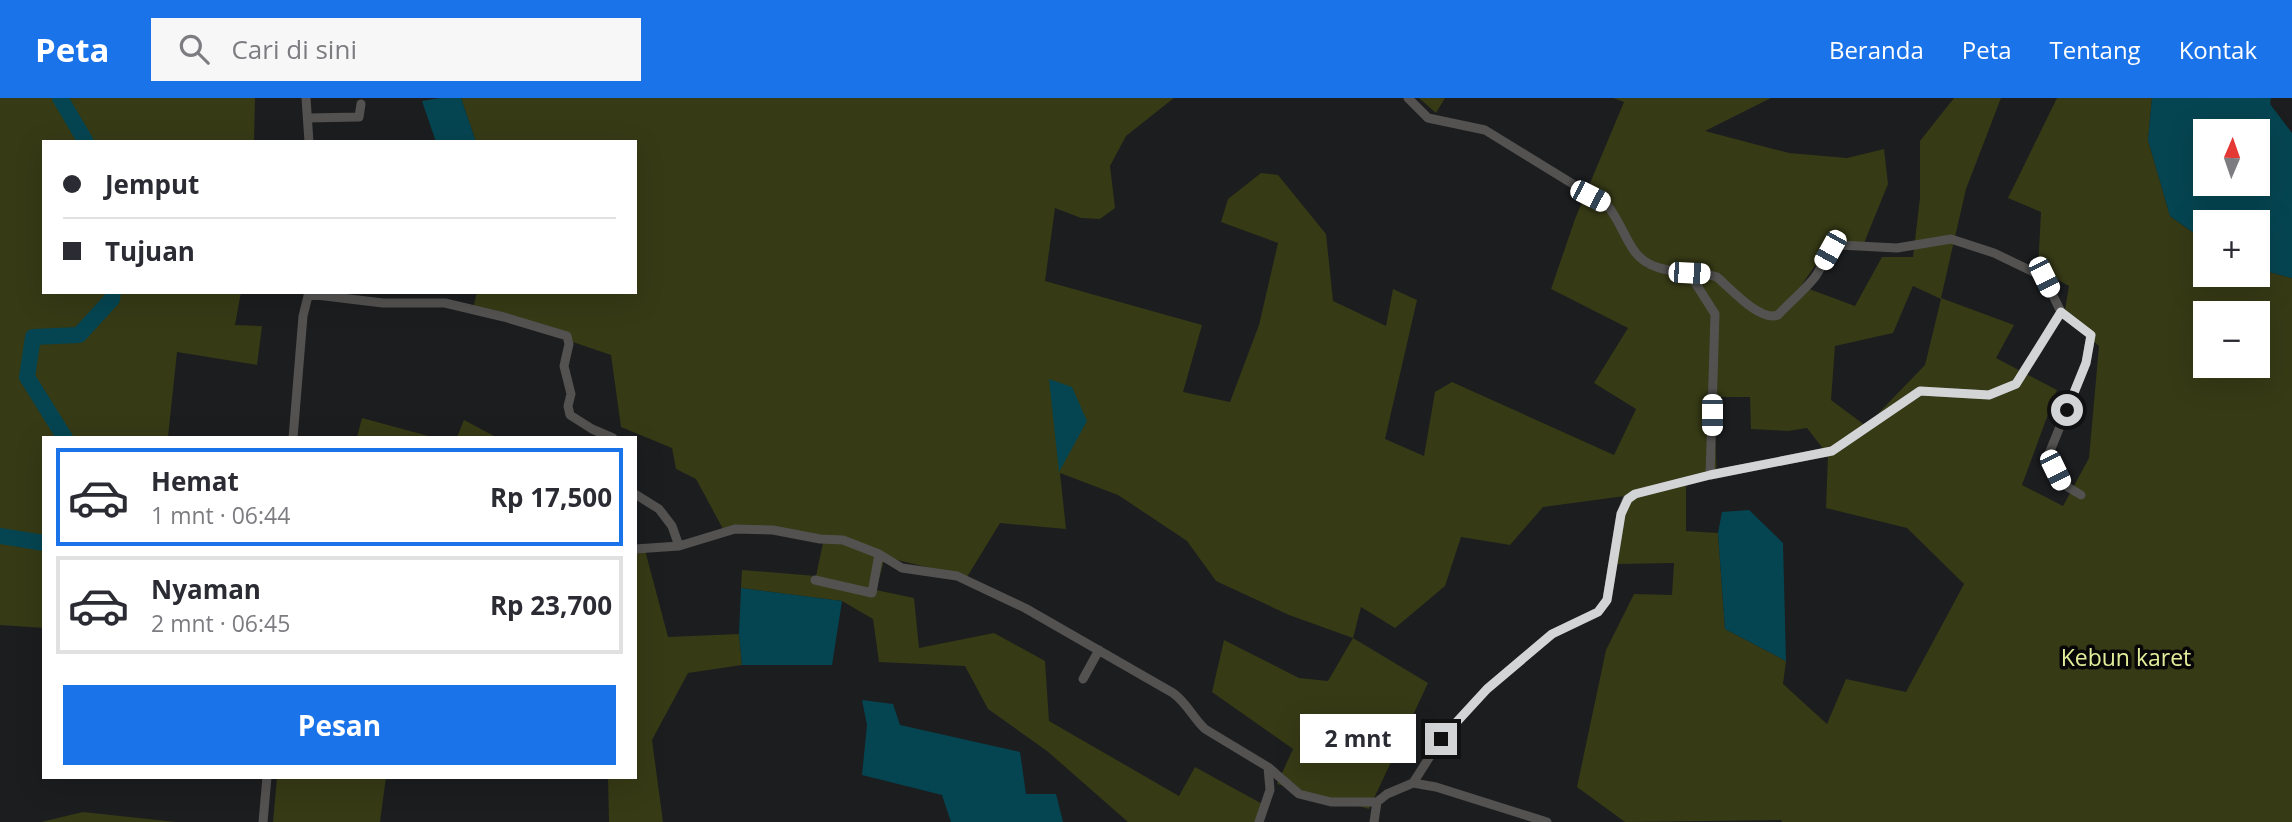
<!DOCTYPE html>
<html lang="id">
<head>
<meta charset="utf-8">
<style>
  :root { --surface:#fff; --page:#f7f7f7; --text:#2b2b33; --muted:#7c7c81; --line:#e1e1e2; --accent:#1a73e8 }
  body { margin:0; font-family:"Open Sans",sans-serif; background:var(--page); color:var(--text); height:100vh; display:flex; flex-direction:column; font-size:26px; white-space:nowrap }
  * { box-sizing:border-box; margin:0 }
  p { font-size:23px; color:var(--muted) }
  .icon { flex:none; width:38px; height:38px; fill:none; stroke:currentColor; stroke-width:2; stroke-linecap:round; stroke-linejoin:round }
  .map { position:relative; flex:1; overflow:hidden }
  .drawer { position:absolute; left:42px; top:338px; width:595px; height:343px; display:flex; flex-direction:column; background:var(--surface); border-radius:0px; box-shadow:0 7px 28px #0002 }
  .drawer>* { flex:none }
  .top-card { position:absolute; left:42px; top:42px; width:595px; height:154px; border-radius:0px; box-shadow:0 7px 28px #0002; display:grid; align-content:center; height:154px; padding:0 21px; background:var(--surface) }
  .needle { width:46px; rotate:2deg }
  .tools { position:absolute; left:2193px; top:21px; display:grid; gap:14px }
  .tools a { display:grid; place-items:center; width:77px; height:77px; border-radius:0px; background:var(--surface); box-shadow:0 7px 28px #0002; font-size:35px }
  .end { position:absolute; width:32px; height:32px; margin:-16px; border:9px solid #d3d4d5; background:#111; box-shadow:0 0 0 4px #111 }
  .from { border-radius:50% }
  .bubble { position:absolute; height:49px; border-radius:0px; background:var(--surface); box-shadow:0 7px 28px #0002; font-size:23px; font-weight:700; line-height:49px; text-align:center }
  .car { position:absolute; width:21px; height:42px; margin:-21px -10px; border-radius:9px; box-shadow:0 0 5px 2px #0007; background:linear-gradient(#fff 24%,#345 0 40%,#fff 0 76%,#345 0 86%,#fff 0) }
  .top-card b { display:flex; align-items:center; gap:24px; height:66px; font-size:26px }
  .top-card b+b { border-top:2px solid var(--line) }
  .top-card i { width:18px; height:18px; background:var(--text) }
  ul { padding:12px 0 0; list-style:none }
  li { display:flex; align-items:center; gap:21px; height:98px; margin:0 14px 10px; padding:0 7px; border:4px solid var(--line); border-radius:0px }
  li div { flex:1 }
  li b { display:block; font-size:26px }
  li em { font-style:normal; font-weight:700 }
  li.selected { border-color:var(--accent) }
  li>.icon { width:63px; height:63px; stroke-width:1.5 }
  .primary-button { display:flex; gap:14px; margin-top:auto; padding:14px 21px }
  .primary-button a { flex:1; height:80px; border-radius:0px; background:var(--accent); color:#fff; font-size:28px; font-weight:700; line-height:80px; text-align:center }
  header { display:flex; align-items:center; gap:42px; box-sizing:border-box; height:98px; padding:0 35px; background:var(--accent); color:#fff }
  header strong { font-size:33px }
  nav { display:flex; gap:38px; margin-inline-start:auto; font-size:24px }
  .search { width:490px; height:63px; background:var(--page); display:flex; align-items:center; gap:18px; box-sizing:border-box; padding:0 24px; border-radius:0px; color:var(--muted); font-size:26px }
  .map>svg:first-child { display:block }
  .green { fill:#363a15; fill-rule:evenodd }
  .water { fill:#054551; fill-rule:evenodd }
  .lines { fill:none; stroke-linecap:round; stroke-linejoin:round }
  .river { stroke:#054551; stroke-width:16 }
  .minor { stroke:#535251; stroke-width:9 }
  .route { stroke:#d3d4d5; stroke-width:9 }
  .labels { text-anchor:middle; stroke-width:7; stroke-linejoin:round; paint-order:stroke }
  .park-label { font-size:23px; fill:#e3ed99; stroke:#070708 }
</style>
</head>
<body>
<header>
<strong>Peta</strong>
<div class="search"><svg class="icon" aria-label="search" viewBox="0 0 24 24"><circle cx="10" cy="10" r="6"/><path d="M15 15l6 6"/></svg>Cari di sini</div>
<nav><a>Beranda</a><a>Peta</a><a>Tentang</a><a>Kontak</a></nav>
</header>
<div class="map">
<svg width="2292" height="724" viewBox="0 0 2292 724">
  <rect width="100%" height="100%" fill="#1c1d1f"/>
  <!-- green -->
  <path class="green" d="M0,0h255l-1,44h-210v150h197l-6,33 27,1 -5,39 -80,-13 -9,85 -124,1v190l-44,-3z
    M461,0h713l-48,38 -16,30 5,42 -15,11 -19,-1 -26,-10 -10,73 157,44 -19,67 47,10 29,-77 19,-82 -57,-21 7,-23 33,-26 17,2 48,59 7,67 53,25 7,-37 24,11 -32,139 39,17 11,-64 17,-10 162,73 22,-46 -42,-26 34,-55 -77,-39 24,-70 49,-117 -11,-4h158l-66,33 84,22 58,5 37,-9 4,35 -26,64 -33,-3 -28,41 54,20 27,-49h31l7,-59v-57l34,-43h47l-35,91 -25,109 73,27 -18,33 61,32 -35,95 41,21 26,-48 10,-112 -35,-30 5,-30 -31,-17 3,-57 -33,-14 49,-100h95l-4,42 22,76 35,25v34h53v-6l34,9v544h-510l-1,-2 -156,2 -48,-35 29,-137 28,-56 38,1 2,-32 -57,1 8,-68 -82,11 -33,38 -49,-8 -16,49 -50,42 -34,-21 -8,31 75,45 -59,126 -92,-25 16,-35 -81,-57 12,-52 75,38 29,3 25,-43 -64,-23 -73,-34 -29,-40 -69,-46 -58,-22 6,56 -66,-6 -33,54 -82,-20 -9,33 38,8 5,50 75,-15 51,28 4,60 130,75 16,-29 71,39 -10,16h-128l-81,-71 -59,-42 -23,-43 -86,-4 -6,-43 -31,-18 -101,-13 1,-18 74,6 8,-38 -101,-9 -27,-50 -20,-10 -4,-21 -51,-21 -10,-72 -138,-47 4,-16h158v-150h-159zM1913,188l28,13 -16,66 -59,61 -35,-26 4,-54 58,-13zM2205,215h53v53h-53zM1713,299h37l1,32 37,2 19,-3 21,27 -2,53 81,20 57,56 -58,108 -60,-13 -19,45 -44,-40 3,-23 -61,-32 -7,-96 -32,-2v-45l31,-11z
    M1419,0h26l-9,15z
    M362,320l70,19h-75z
    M464,322l32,17h-39z
    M645,452l23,87 71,-3 3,31 -54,8 -36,67 11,82h-54l-1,-45h27v-224z
    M277,679h109l-6,45h-107z
    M83,714l93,10h-135z"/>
  <!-- water -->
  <path class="water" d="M440,0h21l15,44h-40l-14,-41z
    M2152,0h119l-1,6 22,29v145l-34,-9v-47h-53v19l-35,-25 -22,-76zM2258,33v53h-53v-53z
    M1049,281l23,8 15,34 -28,51z
    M1749,412l34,33 3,118 -61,-32 -7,-96 4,-21z
    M741,490l101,13 -10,64h-90l-3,-31z
    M862,602l31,4 7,21 120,27 6,42h30l7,28h-112l-9,-27 -80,-20 5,-50z"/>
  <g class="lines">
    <!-- river -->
    <path class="river" d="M60,0l26,44
      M65,340l-38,-61 6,-40 46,-2 33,-36 1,-7
      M0,438l44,7"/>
    <!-- minor -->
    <path class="minor" d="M306,0l3,44
      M1408,0l20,20 57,12 122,75c12,14 17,32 28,47 19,25 56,17 82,25 14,12 43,45 61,38 12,-13 26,-24 37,-38 8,-11 11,-24 24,-32l58,3 54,-9 43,14 50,24 17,35 30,23 -5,28 -38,93 13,27 20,12
      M308,20l51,-1 2,-13
      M1689,175l26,41 -5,161
      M308,196l75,9h62l59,14 63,19 2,8 -5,22 7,28 -3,12 2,9 22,14 21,9
      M293,340l10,-122 6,-24
      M635,396l24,15 13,17 7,20
      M635,451l44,-3 56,-17 38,1 47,9 23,1 36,14 23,14 55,8 68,32 148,85c14,10 20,25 32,36l63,38 31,27 32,8h46
      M815,482l57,13 7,-39
      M1083,581l16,-29
      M1413,685l23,4 111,35
      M263,724l4,-45
      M1259,724l11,-32 -2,-23
      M1374,724l3,-20 10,-8 26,-11 28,-44 46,-50 65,-55 46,-22 9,-12 14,-86 6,-15 8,-5 75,-19 122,-24 88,-60 69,4 27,-11 45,-72"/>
  </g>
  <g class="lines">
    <!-- route -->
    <path class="route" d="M1441,641l46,-50 65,-55 46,-22 9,-12 14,-86 7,-15 7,-5 75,-19 122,-24 88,-60 69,4 27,-11 45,-72 30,23 -5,28 -19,47"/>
  </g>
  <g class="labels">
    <!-- park labels -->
    <g class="park-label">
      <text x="2126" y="568">Kebun karet</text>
    </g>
  </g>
</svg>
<div class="tools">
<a><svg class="needle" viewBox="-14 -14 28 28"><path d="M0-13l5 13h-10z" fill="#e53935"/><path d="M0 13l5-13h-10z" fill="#7c7c81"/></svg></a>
<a>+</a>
<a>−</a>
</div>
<i class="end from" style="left:2067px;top:312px"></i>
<i class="end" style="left:1441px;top:641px"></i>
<div class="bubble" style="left:1300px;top:616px;width:116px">2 mnt</div>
<i class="car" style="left:1590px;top:98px;rotate:117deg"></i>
<i class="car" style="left:1830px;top:152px;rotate:209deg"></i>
<i class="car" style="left:1689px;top:175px;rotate:93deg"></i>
<i class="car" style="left:2044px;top:179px;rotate:154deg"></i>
<i class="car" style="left:1712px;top:317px;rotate:180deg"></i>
<i class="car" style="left:2055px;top:372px;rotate:154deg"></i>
<div class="top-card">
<b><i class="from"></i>Jemput</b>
<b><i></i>Tujuan</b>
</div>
<section class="drawer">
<ul>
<li class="selected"><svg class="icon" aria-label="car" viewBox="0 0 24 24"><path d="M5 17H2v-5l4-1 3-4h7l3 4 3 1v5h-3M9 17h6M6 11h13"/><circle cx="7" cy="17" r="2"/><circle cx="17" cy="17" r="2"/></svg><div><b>Hemat</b><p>1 mnt · 06:44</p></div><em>Rp 17,500</em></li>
<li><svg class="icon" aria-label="car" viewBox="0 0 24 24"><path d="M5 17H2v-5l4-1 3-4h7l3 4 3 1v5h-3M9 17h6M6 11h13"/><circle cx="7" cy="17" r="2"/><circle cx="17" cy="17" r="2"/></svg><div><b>Nyaman</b><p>2 mnt · 06:45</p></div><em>Rp 23,700</em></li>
</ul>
<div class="primary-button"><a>Pesan</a></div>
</section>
</div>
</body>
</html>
